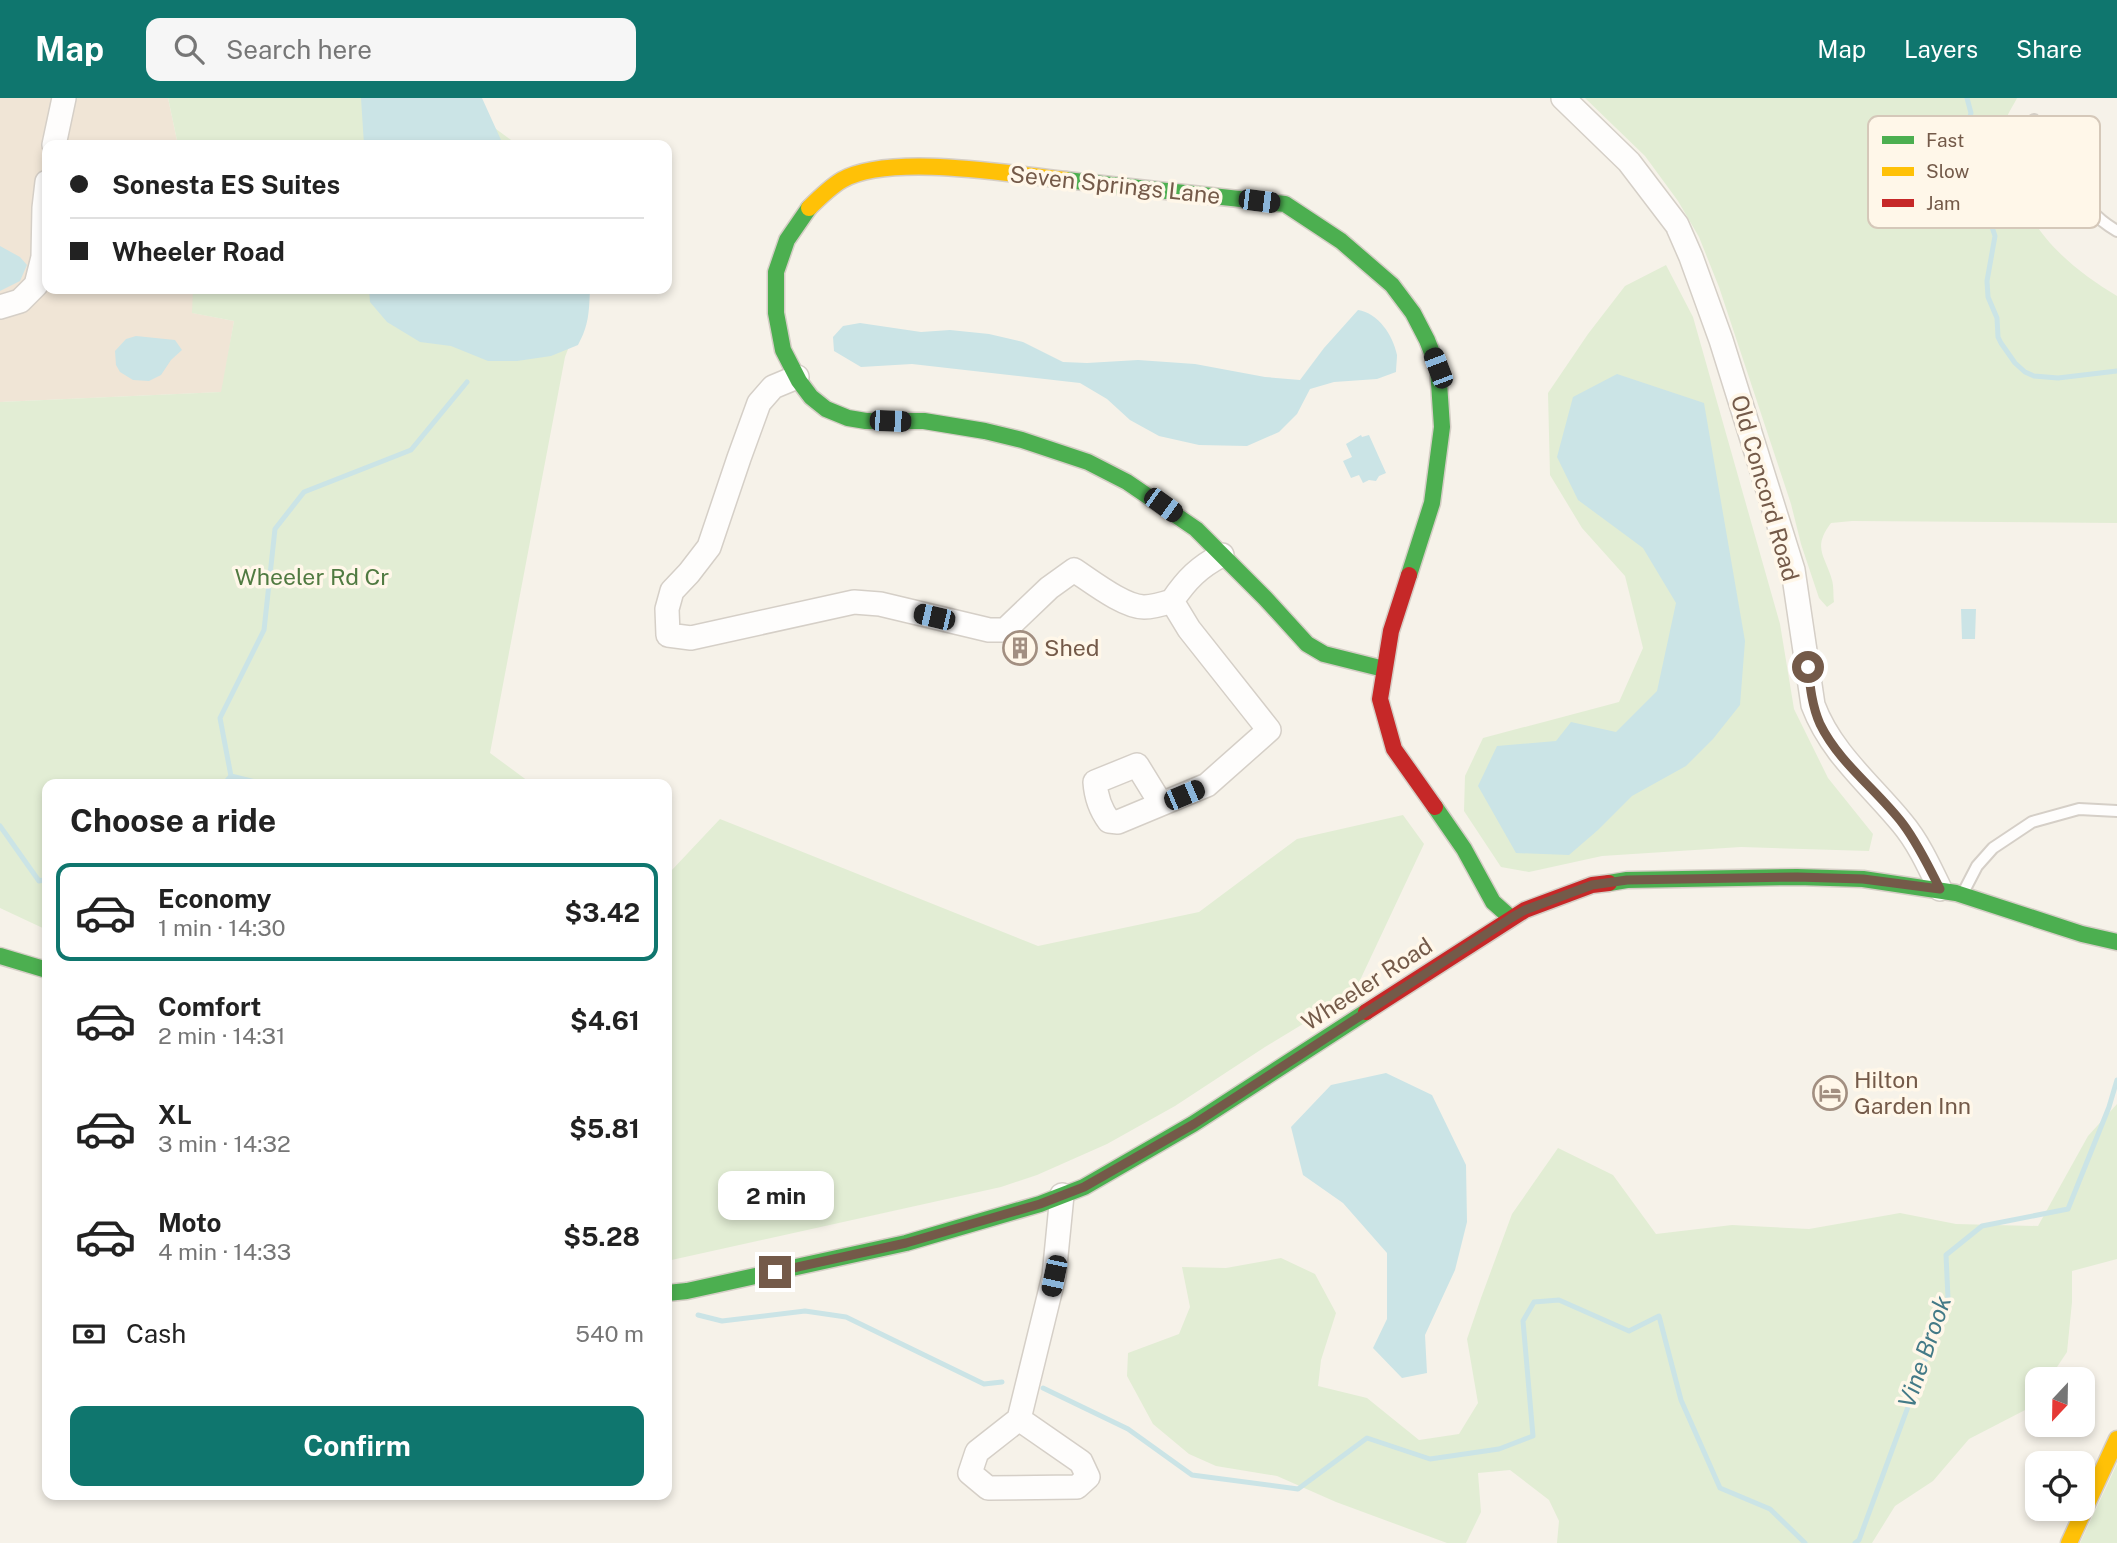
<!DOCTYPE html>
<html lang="en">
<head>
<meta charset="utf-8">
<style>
  :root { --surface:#fff; --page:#f6f6f6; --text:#222; --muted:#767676; --line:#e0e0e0; --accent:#0f766e }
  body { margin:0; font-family:"Public Sans",sans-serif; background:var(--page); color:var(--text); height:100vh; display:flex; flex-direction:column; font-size:26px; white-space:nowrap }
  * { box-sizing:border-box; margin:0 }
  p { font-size:23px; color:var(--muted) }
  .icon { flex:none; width:38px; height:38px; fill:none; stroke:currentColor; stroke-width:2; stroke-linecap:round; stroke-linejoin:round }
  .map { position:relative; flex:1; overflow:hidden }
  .sheet { position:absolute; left:42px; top:681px; width:630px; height:721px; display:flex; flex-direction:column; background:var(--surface); border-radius:14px; box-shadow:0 4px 10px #0003 }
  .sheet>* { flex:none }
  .hud { position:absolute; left:42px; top:42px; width:630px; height:154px; border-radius:14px; box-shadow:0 4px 10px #0003; display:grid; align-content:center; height:154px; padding:0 28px; background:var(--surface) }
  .needle { width:46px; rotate:202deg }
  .tools { position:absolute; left:2025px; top:1269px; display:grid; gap:14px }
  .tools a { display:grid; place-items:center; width:70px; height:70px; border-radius:14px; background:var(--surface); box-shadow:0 4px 10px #0003; font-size:35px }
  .end { position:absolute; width:32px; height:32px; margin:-16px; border:9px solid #745a49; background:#fff; box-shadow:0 0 0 4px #fff }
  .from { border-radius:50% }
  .bubble { position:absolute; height:49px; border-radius:14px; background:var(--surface); box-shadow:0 4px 10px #0003; font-size:23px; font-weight:700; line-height:49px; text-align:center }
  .car { position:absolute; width:21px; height:42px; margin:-21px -10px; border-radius:9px; box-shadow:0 0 5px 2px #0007; background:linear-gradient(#222 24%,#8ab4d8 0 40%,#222 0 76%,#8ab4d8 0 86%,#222 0) }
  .hud b { display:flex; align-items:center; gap:24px; height:66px; font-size:26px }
  .hud b+b { border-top:2px solid var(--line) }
  .hud i { width:18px; height:18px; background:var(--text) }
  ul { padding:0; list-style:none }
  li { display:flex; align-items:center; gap:21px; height:98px; margin:0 14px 10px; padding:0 14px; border:4px solid transparent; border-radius:14px }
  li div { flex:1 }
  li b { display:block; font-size:26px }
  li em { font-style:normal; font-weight:700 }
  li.active { border-color:var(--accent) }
  li>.icon { width:63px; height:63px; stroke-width:1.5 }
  h2 { padding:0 28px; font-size:32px; line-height:84px }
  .pay { display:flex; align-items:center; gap:18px; height:77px; padding:0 28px; font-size:26px }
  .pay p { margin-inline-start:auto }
  .primary-button { display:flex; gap:14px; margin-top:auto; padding:14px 28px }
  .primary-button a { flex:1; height:80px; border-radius:14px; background:var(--accent); color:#fff; font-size:28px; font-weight:700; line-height:80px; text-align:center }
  header { display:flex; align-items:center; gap:42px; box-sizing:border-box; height:98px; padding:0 35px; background:var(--accent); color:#fff }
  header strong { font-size:33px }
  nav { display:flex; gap:38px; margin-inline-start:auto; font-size:24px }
  .search { width:490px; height:63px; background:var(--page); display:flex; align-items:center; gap:18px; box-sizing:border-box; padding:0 24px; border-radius:14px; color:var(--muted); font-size:26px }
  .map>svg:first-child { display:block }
  .residential { fill:#f0e5d6 }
  .green { fill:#e2edd4 }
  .water { fill:#cbe4e6 }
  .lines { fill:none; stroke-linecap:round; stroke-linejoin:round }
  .stream { stroke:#cbe4e6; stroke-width:5 }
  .lane-casing { stroke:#d5cfc7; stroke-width:14 }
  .street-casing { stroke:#d5cfc7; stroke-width:26 }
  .fast-casing { stroke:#d5cec6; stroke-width:19 }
  .slow-casing { stroke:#d5cec6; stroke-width:19 }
  .jam-casing { stroke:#d5cec6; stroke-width:19 }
  .lane { stroke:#fefdfc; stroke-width:10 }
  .street { stroke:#fefdfc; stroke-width:23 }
  .fast { stroke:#4caf50; stroke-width:16 }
  .slow { stroke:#ffc107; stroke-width:16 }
  .jam { stroke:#c62828; stroke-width:16 }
  .route { stroke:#745a49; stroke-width:9 }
  .labels { text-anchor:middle; stroke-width:7; stroke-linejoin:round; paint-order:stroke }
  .street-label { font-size:23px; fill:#745a49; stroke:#fff7e9 }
  .park-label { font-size:23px; fill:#507a41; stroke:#fff7e9 }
  .poi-label { font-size:23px; fill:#745a49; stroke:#fff7e9; text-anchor:start }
  .water-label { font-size:24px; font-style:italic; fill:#437a87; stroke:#fff7e9 }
  .key { fill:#fff7e9; stroke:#d5c8b9; stroke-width:2 }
  .key-label { font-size:19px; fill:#745a49 }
</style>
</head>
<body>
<header>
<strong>Map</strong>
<div class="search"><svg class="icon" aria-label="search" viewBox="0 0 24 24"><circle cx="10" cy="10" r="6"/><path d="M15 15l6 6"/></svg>Search here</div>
<nav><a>Map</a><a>Layers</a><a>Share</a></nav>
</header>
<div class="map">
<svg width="2117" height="1445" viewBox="0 0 2117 1445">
  <rect width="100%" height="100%" fill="#f6f2e9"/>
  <!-- residential -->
  <path class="residential" d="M0,0h168l10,47h-131v144h146v24l41,8 -12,71 -222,10z"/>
  <!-- green -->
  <path class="green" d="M168,0h299l-5,6 56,41h-340z
    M1585,0h432c-7,14 -23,35 -12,49 4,6 10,11 13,17 5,13 2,30 8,43 17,38 56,68 91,89v227l-265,-2 -21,2c-19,25 -6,32 1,57 2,7 1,15 2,22l-7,5 -8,-9 -18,-54 -10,-40 -72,-217 -20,-50 -21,-36 -33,-45z
    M1666,167l27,52 87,307 14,85 34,69 45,56 -4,17 -128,-4 -139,9 -73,16 -28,-5 -37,-56 1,-35 18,-38 136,-36 24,-54 -18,-72 -43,-48 -32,-53 -2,-82 40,-59 37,-48z
    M193,191h398l-26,68 -75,396 42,31h-485v146l-47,-22v-506l221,-10 13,-71 -42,-8z
    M1403,717l21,29 -70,149 -89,54 -90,59 -68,38 -70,31 -36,12 -334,74v-391l4,1 49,-52 318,127 161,-34 98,-73z
    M2117,1006v155l-45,12v31l-5,50 -18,27h-12v18l-8,11 -60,31 -36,42 -38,25 -23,37h-315l2,-22 -10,-21 -39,-30 -32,3 3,39 -15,31h-19l-111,-41 -59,-26 -61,-10 -27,-12 -36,-30 -26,-48 1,-23 51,-19 11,-27 -8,-40 44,1 55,-10 34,16 21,39 -15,47 -3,26 49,12 52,42 40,-6 19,-31 -11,-64 14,-41 31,-84 46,-66 55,27 43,59 76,-9 77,4 91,-16 56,11 82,2 50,-90z
    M2117,1366v79h-37z"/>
  <!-- water -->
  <path class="water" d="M361,0h121l19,42 9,5h-146z
    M0,148l20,11 7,8 -7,16 -20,10z
    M369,191h221c-1,23 -1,36 -12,56l-27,11 -34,5h-29l-37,-15 -31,-4 -33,-20 -17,-20z
    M1358,212c20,3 35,25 39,45 0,5 -1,12 -1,17l-19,7 -43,3 -24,7 -13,25 -18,18 -32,14 -48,-1 -40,-9 -29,-16 -23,-21 -27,-16 -168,-19 -51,3 -27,-16 -1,-14 10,-11 17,-3 61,9 29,-2 39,4 34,8 40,20 24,1 51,-3 57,4 70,13 35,3 24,-32z
    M136,238l39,4 7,10 -11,10 -10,15 -12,6 -16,-1 -13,-8 -4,-7 -1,-14 11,-12z
    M1617,276l87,29 41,238 -5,64 -27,34 -27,27 -54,30 -34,34 -29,25 -53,-2 -38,-67 19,-40 59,-5 15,-19 45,10 41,-41 19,-88 -33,-55 -65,-48 -21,-43 16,-60z
    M1361,337l1,2 7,-2 17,38 -7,3 -3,5 -7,-1 -6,3 -4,-8 -8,3 -8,-17 9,-4 -6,-13z
    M1961,511h15l-1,30h-13z
    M1386,975l46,22 34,70 1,57 -12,48 -30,65 2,38 -25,5 -29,-30 14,-29v-66l-44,-50 -40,-28 -12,-48 40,-42z"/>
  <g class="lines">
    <!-- stream -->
    <path class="stream" d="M1967,0l4,15 -10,34 5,15 8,11 21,63 -8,45 1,16 9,21 1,19 3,6 14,20 10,9 9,4 24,2 59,-7
      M231,678l-11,-58 44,-88 11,-101 29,-37 107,-42 56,-68
      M231,678l33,8
      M224,686l7,-8
      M0,728l39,55 8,-2
      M698,1217l24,6 83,-10 41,6 138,67 18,-2
      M1043,1290l85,41 64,46 106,14 69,-51 63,21 69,-10 34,-13 -10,-115 11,-19 25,-2 70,31 30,-15 22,84 39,88 50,21 35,34
      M1855,1445l4,-3 89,-242 -2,-43 36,-29 86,-17 41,-102 8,-27"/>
    <!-- lane casing -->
    <g class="lane-casing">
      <path id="lane" d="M2034,22c12,15 26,31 35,48 18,31 14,43 48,63
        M1964,793l13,-25 16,-18 39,-26 47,-13 38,2"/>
    </g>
    <!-- street casing -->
    <g class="street-casing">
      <path id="street" d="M1563,0l66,64 48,63 14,32 30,83 72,230 20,135c18,48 57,79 89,118 16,19 27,43 38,66
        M54,47l10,-47
        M0,209l20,-6 16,-16 7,-28 1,-49 3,-26
        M797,279l-24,10 -14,16 -20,55 -30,89 -20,26 -17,18 -5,18 1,26 23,3 163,-36 26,2 109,26h16l44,-42 25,-18c17,11 50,37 70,37 10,0 19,-3 28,-6
        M1161,706l-24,-39 -42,17c1,15 5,27 14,39l9,1 89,-37 62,-55 -80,-101 -17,-28c15,-22 27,-34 50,-46
        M1019,1321l62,43 7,15 -11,10 -89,1 -18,-15 7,-21z
        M1019,1321l35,-143 8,-81"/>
    </g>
    <!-- fast casing -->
    <g class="fast-casing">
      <path id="fast" d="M1066,82l219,24 56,37 51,44 21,28 14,27 11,28 4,59 -10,76 -23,72
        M809,110l-22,32 -11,32v41l7,37 16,31 12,16 15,12 22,9 18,3h58l61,10 37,9 66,22 39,20 69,47 69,69 42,46 17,10 60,15
        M1435,709l29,42 29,53 18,16
        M1609,785l18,-3 170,-3 66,2 93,14 126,41 35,8
        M0,858l47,14
        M667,1195l20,-2 219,-48 134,-39 44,-17 109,-63 173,-112"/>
    </g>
    <!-- slow casing -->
    <g class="slow-casing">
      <path id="slow" d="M809,110c11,-11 21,-21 33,-28 48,-27 168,-6 224,0
        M2069,1445l48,-104"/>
    </g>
    <!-- jam casing -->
    <g class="jam-casing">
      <path id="jam" d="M1409,477l-18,56 -11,68 14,50 41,58
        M1366,914l159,-102 67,-25 17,-2"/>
    </g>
    <!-- lane -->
    <use href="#lane" class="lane"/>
    <!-- street -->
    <use href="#street" class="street"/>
    <!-- fast -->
    <use href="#fast" class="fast"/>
    <!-- slow -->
    <use href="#slow" class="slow"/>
    <!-- jam -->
    <use href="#jam" class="jam"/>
  </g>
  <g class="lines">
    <!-- route -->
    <path class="route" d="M775,1174l131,-29 134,-39 44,-17 110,-63 317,-206 14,-8 67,-25 35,-5 170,-3 66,2 77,10c-11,-22 -22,-45 -37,-65 -26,-34 -64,-61 -83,-100 -8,-18 -10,-38 -12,-57"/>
  </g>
  <!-- icons -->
  <defs>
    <g id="building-ring" transform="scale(1.75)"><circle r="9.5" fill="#fff7e9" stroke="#a28f81" stroke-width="1.5"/><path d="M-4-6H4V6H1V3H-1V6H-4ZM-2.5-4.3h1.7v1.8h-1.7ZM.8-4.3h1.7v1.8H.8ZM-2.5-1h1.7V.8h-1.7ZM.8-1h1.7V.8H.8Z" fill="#a28f81"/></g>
    <g id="hotel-ring" transform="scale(1.75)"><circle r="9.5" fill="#fff7e9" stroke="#a28f81" stroke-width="1.5"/><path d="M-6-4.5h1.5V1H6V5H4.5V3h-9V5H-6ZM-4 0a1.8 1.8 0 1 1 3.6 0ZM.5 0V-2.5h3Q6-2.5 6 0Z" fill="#a28f81"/></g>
  </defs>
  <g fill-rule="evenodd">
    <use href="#building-ring" x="1020" y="550"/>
    <use href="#hotel-ring" x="1830" y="995"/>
  </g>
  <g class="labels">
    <!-- street labels -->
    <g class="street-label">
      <text transform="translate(1115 87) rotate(6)" y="8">Seven Springs Lane</text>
      <text transform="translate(1765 390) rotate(74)" y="8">Old Concord Road</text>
      <text transform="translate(1367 886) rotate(-33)" y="8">Wheeler Road</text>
    </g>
    <!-- park labels -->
    <g class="park-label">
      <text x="312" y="487">Wheeler Rd Cr</text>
    </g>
    <!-- poi labels -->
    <g class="poi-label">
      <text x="1044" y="558">Shed</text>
      <text x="1854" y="990">Hilton<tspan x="1854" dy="26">Garden Inn</tspan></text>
    </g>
    <!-- water labels -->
    <g class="water-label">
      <text transform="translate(1925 1254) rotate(-71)" y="8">Vine Brook</text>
    </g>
  </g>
  <!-- legend -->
  <rect x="1868" y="18" width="232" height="112" rx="10" class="key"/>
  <rect x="1882" y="38" width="32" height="8" fill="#4caf50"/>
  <rect x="1882" y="69" width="32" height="9" fill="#ffc107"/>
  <rect x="1882" y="101" width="32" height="8" fill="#c62828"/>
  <g class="key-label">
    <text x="1926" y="49">Fast</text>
    <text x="1926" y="80">Slow</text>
    <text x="1926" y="112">Jam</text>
  </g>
</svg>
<div class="tools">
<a><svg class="needle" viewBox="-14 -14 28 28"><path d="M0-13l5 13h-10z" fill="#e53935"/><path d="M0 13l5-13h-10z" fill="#767676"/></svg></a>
<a><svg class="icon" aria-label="locate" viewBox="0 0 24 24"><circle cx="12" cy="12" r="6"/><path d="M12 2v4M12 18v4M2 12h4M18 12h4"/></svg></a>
</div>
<i class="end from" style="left:1808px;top:569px"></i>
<i class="end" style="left:775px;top:1174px"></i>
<div class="bubble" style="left:718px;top:1073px;width:116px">2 min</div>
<i class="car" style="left:1259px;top:103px;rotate:97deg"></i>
<i class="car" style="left:1438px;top:270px;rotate:339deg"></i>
<i class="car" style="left:890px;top:323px;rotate:92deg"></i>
<i class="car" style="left:1163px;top:407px;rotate:126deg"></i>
<i class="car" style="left:934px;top:519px;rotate:283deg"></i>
<i class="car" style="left:1184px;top:697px;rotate:67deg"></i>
<i class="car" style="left:1054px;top:1178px;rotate:192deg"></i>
<div class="hud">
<b><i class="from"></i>Sonesta ES Suites</b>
<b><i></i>Wheeler Road</b>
</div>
<section class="sheet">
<h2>Choose a ride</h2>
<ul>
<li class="active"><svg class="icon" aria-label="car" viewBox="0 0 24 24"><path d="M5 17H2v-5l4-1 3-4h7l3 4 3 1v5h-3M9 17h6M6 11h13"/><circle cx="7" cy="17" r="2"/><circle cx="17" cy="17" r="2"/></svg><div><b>Economy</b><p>1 min · 14:30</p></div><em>$3.42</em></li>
<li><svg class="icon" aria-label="car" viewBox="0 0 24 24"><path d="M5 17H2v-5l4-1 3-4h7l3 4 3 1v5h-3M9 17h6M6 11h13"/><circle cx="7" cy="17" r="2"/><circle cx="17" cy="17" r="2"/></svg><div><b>Comfort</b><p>2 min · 14:31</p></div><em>$4.61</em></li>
<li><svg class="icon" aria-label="car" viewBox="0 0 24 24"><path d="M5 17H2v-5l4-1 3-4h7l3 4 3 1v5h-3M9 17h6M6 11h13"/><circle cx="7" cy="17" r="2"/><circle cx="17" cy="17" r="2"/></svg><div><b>XL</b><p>3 min · 14:32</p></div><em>$5.81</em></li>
<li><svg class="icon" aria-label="car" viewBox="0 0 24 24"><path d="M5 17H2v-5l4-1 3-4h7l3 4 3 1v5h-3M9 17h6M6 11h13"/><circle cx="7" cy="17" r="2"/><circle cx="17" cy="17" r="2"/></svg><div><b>Moto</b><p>4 min · 14:33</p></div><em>$5.28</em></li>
</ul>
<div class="pay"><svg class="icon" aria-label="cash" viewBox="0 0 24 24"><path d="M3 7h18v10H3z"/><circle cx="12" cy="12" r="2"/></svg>Cash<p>540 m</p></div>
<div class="primary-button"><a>Confirm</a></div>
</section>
</div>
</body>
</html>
